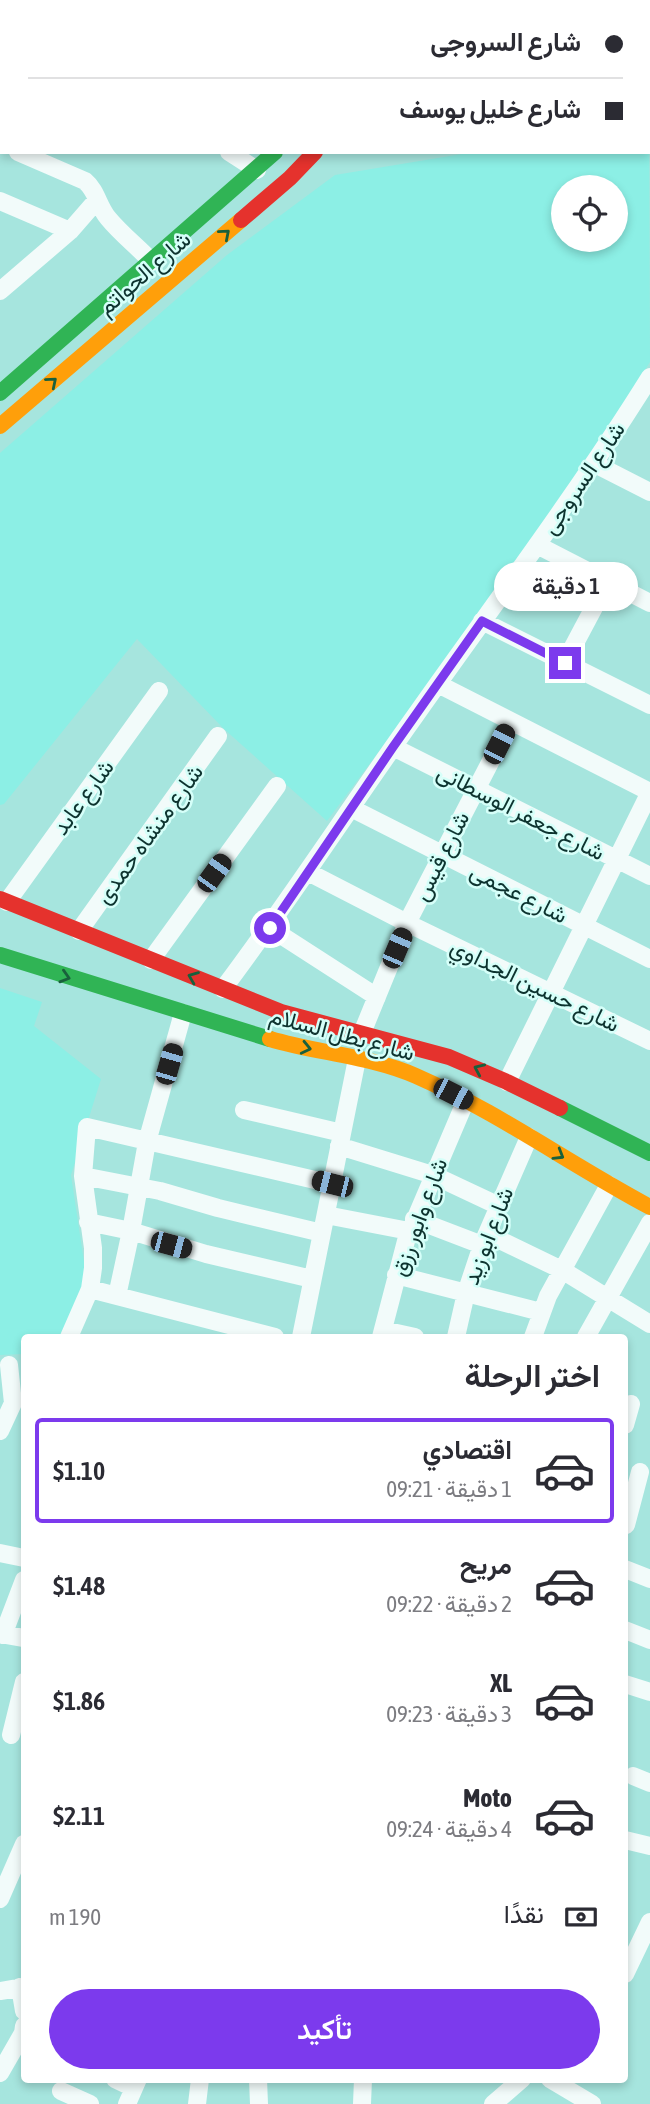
<!DOCTYPE html>
<html lang="ar">
<head>
<meta charset="utf-8">
<style>
  :root { --surface:#fff; --page:#f7f7f7; --text:#2b2b33; --muted:#7c7c81; --line:#e1e1e2; --accent:#7c3aed }
  body { margin:0; font-family:"Asap Condensed",Vazirmatn,sans-serif; background:var(--page); color:var(--text); direction:rtl; height:100vh; display:flex; flex-direction:column; font-size:26px; white-space:nowrap }
  * { box-sizing:border-box; margin:0 }
  p { font-size:23px; color:var(--muted) }
  .icon { flex:none; width:38px; height:38px; fill:none; stroke:currentColor; stroke-width:2; stroke-linecap:round; stroke-linejoin:round }
  .map { position:relative; flex:1; overflow:hidden; direction:ltr }
  .side { position:absolute; left:21px; top:1334px; width:607px; height:749px; display:flex; flex-direction:column; background:var(--surface); border-radius:7px; box-shadow:0 4px 10px #0003; direction:rtl }
  .side>* { flex:none }
  .banner { position:absolute; left:0px; top:0px; width:651px; height:154px; box-shadow:0 4px 10px #0003; direction:rtl; display:grid; align-content:center; height:154px; padding:0 28px; background:var(--surface) }
  .controls { position:absolute; left:551px; top:175px; display:grid; gap:14px }
  .controls a { display:grid; place-items:center; width:77px; height:77px; border-radius:50%; background:var(--surface); box-shadow:0 4px 10px #0003; font-size:35px }
  .end { position:absolute; width:32px; height:32px; margin:-16px; border:9px solid #7c3aed; background:#fff; box-shadow:0 0 0 4px #fff }
  .from { border-radius:50% }
  .bubble { position:absolute; height:49px; border-radius:24px; background:var(--surface); box-shadow:0 4px 10px #0003; font-size:23px; font-weight:600; line-height:49px; text-align:center; direction:rtl }
  .car { position:absolute; width:21px; height:42px; margin:-21px -10px; border-radius:9px; box-shadow:0 0 5px 2px #0007; background:linear-gradient(#222 24%,#8ab4d8 0 40%,#222 0 76%,#8ab4d8 0 86%,#222 0) }
  .banner b { display:flex; align-items:center; gap:24px; height:66px; font-size:26px }
  .banner b+b { border-top:2px solid var(--line) }
  .banner i { width:18px; height:18px; background:var(--text) }
  ul { padding:0; list-style:none }
  li { display:flex; align-items:center; gap:21px; height:105px; margin:0 14px 10px; padding:0 14px; border:4px solid transparent; border-radius:7px }
  li div { flex:1 }
  li b { display:block; font-size:26px }
  li em { font-style:normal; font-weight:600 }
  li.active { border-color:var(--accent) }
  li>.icon { width:63px; height:63px; stroke-width:1.5 }
  h2 { padding:0 28px; font-size:32px; line-height:84px }
  .pay { display:flex; align-items:center; gap:18px; height:77px; padding:0 28px; font-size:26px }
  .pay p { margin-inline-start:auto }
  .cta { display:flex; gap:14px; margin-top:auto; padding:14px 28px }
  .cta a { flex:1; height:80px; border-radius:42px; background:var(--accent); color:#fff; font-size:28px; font-weight:600; line-height:80px; text-align:center }
  .map>svg:first-child { display:block }
  .built { fill:#8cefe5; fill-rule:evenodd }
  .lines { fill:none; stroke-linecap:round; stroke-linejoin:round }
  .street { stroke:#f2fbfa; stroke-width:18 }
  .fast { stroke:#30b455; stroke-width:16 }
  .slow { stroke:#ff9f0a; stroke-width:16 }
  .jam { stroke:#e5322d; stroke-width:16 }
  .oneway { stroke:#19603c }
  .route { stroke:#7c3aed; stroke-width:9 }
  .labels { text-anchor:middle; stroke-width:5; stroke-linejoin:round; paint-order:stroke }
  .street-label { font-size:23px; fill:#0d332f; stroke:#d6fff9 }
</style>
</head>
<body>
<div class="map">
<svg width="650" height="2104" viewBox="0 0 650 2104">
  <rect width="100%" height="100%" fill="#a6e5de"/>
  <!-- built -->
  <path class="built" d="M27,0h337l-1,2h-331z
    M649,127l1,235 -63,99 -166,234 -94,126 -103,-92 -87,-90 -133,165 -4,1v-352l227,-198 108,-80 139,-23h175zM564,187h52v53h-52z
    M0,988l42,14 -8,24 67,53 -30,96 16,107 -27,55h-36v17l-24,1z"/>
  <g class="lines">
    <!-- street -->
    <path class="street" d="M62,2v-2
      M0,51h2
      M0,144l2,1
      M18,152l67,29c12,10 13,25 23,37 13,16 30,29 44,44
      M229,152l28,18
      M0,201l70,30
      M0,291l70,-60 27,-31
      M595,464l55,28
      M537,545l113,58
      M482,621l168,84
      M565,662l43,-81
      M438,684l212,108
      M393,747l257,129
      M351,808l299,151
      M308,872l99,51 243,118
      M7,902l152,-211
      M270,928l107,69
      M79,931l139,-195
      M151,960l126,-174
      M223,989c67,-89 127,-182 192,-273 79,-112 162,-222 235,-339
      M362,1033l45,-110 104,-201
      M507,1082l143,-290
      M244,1110l98,23
      M339,1146l94,29 66,31
      M83,1176l77,15 58,17 104,25
      M326,1215l83,16
      M414,1219l68,26
      M88,1222l43,9 75,23 106,25
      M487,1234l75,36 88,54
      M396,1275l145,37
      M90,1289l185,48
      M117,1296l14,-65 16,-89 36,-129
      M383,1330l32,7
      M69,1337l21,-48 3,-21v-20l-10,-72 4,-49 245,57
      M301,1337l56,-278
      M381,1337l25,-96 60,-141
      M456,1337l10,-44 16,-48 47,-108
      M533,1337l15,-41 61,-111
      M586,1337l64,-114
      M625,1425l6,-21
      M0,1431l13,-28 -4,-38
      M626,1525l14,-53
      M0,1553l24,5
      M625,1569l25,10
      M625,1630l25,10
      M0,1634l24,4
      M3,1635l21,-55
      M625,1684l25,8
      M11,1735l13,-53
      M633,1776l17,7
      M625,1840l25,6
      M0,1899l24,-55
      M625,1974l25,-52
      M20,1987l4,24
      M0,1991l24,-4
      M0,2073l23,-40 1,-7
      M115,2079l19,9
      M258,2079l1,25
      M550,2079l42,25
      M61,2091l29,13
      M127,2104l11,-25
      M197,2104l3,-25
      M362,2104l1,-25
      M493,2104l29,-25"/>
    <!-- fast -->
    <path class="fast" d="M649,100h1
      M0,393l275,-241
      M0,955l270,84
      M560,1108l90,45"/>
    <!-- slow -->
    <path class="slow" d="M3,0l4,2
      M0,426l241,-206
      M270,1039c47,14 100,17 146,37 82,36 155,89 234,131"/>
    <!-- jam -->
    <path class="jam" d="M386,2l1,-2
      M416,2l1,-2
      M241,220l49,-42 25,-26
      M0,899l281,113 168,45 58,25 53,26"/>
  </g>
  <!-- one-way arrows -->
  <defs><path id="oneway-chevron" d="M-2-3.5L2.5 0L-2 3.5" fill="none" stroke-width="1.6" stroke-linecap="round" stroke-linejoin="round" transform="scale(1.75)"/></defs>
  <g class="oneway">
    <use href="#oneway-chevron" transform="translate(225 234) rotate(-41)"/>
    <use href="#oneway-chevron" transform="translate(52 382) rotate(-40)"/>
    <use href="#oneway-chevron" transform="translate(65 977) rotate(17)"/>
    <use href="#oneway-chevron" transform="translate(193 977) rotate(-158)"/>
    <use href="#oneway-chevron" transform="translate(306 1048) rotate(13)"/>
    <use href="#oneway-chevron" transform="translate(479 1069) rotate(-156)"/>
    <use href="#oneway-chevron" transform="translate(559 1155) rotate(31)"/>
  </g>
  <g class="lines">
    <!-- route -->
    <path class="route" d="M270,928l123,-181 89,-126 83,42"/>
  </g>
  <g class="labels">
    <!-- street labels -->
    <g class="street-label">
      <text transform="translate(144 273) rotate(-41)" y="8">شارع الحواتم</text>
      <text transform="translate(583 478) rotate(-56)" y="8">شارع السروجى</text>
      <text transform="translate(83 797) rotate(-54)" y="8">شارع عابد</text>
      <text transform="translate(521 812) rotate(27)" y="8">شارع جعفر الوسطانى</text>
      <text transform="translate(149 834) rotate(-54)" y="8">شارع منشاه حمدى</text>
      <text transform="translate(441 856) rotate(-63)" y="8">شارع قيس</text>
      <text transform="translate(519 893) rotate(27)" y="8">شارع عجمى</text>
      <text transform="translate(535 985) rotate(26)" y="8">شارع حسين الجداوي</text>
      <text transform="translate(342 1034) rotate(15)" y="8">شارع بطل السلام</text>
      <text transform="translate(419 1217) rotate(-70)" y="8">شارع وابور رزق</text>
      <text transform="translate(488 1236) rotate(-69)" y="8">شارع ابو زيد</text>
    </g>
  </g>
</svg>
<div class="controls">
<a><svg class="icon" aria-label="locate" viewBox="0 0 24 24"><circle cx="12" cy="12" r="6"/><path d="M12 2v4M12 18v4M2 12h4M18 12h4"/></svg></a>
</div>
<i class="end from" style="left:270px;top:928px"></i>
<i class="end" style="left:565px;top:663px"></i>
<div class="bubble" style="left:494px;top:562px;width:144px">1 دقيقة</div>
<i class="car" style="left:499px;top:744px;rotate:27deg"></i>
<i class="car" style="left:214px;top:873px;rotate:36deg"></i>
<i class="car" style="left:397px;top:948px;rotate:23deg"></i>
<i class="car" style="left:169px;top:1064px;rotate:16deg"></i>
<i class="car" style="left:453px;top:1094px;rotate:117deg"></i>
<i class="car" style="left:332px;top:1184px;rotate:284deg"></i>
<i class="car" style="left:171px;top:1245px;rotate:105deg"></i>
<div class="banner">
<b><i class="from"></i>شارع السروجى</b>
<b><i></i>شارع خليل يوسف</b>
</div>
<section class="side">
<h2>اختر الرحلة</h2>
<ul>
<li class="active"><svg class="icon" aria-label="car" viewBox="0 0 24 24"><path d="M5 17H2v-5l4-1 3-4h7l3 4 3 1v5h-3M9 17h6M6 11h13"/><circle cx="7" cy="17" r="2"/><circle cx="17" cy="17" r="2"/></svg><div><b>اقتصادي</b><p>1 دقيقة · 09:21</p></div><em>$1.10</em></li>
<li><svg class="icon" aria-label="car" viewBox="0 0 24 24"><path d="M5 17H2v-5l4-1 3-4h7l3 4 3 1v5h-3M9 17h6M6 11h13"/><circle cx="7" cy="17" r="2"/><circle cx="17" cy="17" r="2"/></svg><div><b>مريح</b><p>2 دقيقة · 09:22</p></div><em>$1.48</em></li>
<li><svg class="icon" aria-label="car" viewBox="0 0 24 24"><path d="M5 17H2v-5l4-1 3-4h7l3 4 3 1v5h-3M9 17h6M6 11h13"/><circle cx="7" cy="17" r="2"/><circle cx="17" cy="17" r="2"/></svg><div><b>XL</b><p>3 دقيقة · 09:23</p></div><em>$1.86</em></li>
<li><svg class="icon" aria-label="car" viewBox="0 0 24 24"><path d="M5 17H2v-5l4-1 3-4h7l3 4 3 1v5h-3M9 17h6M6 11h13"/><circle cx="7" cy="17" r="2"/><circle cx="17" cy="17" r="2"/></svg><div><b>Moto</b><p>4 دقيقة · 09:24</p></div><em>$2.11</em></li>
</ul>
<div class="pay"><svg class="icon" aria-label="cash" viewBox="0 0 24 24"><path d="M3 7h18v10H3z"/><circle cx="12" cy="12" r="2"/></svg>نقدًا<p>190 m</p></div>
<div class="cta"><a>تأكيد</a></div>
</section>
</div>
</body>
</html>
